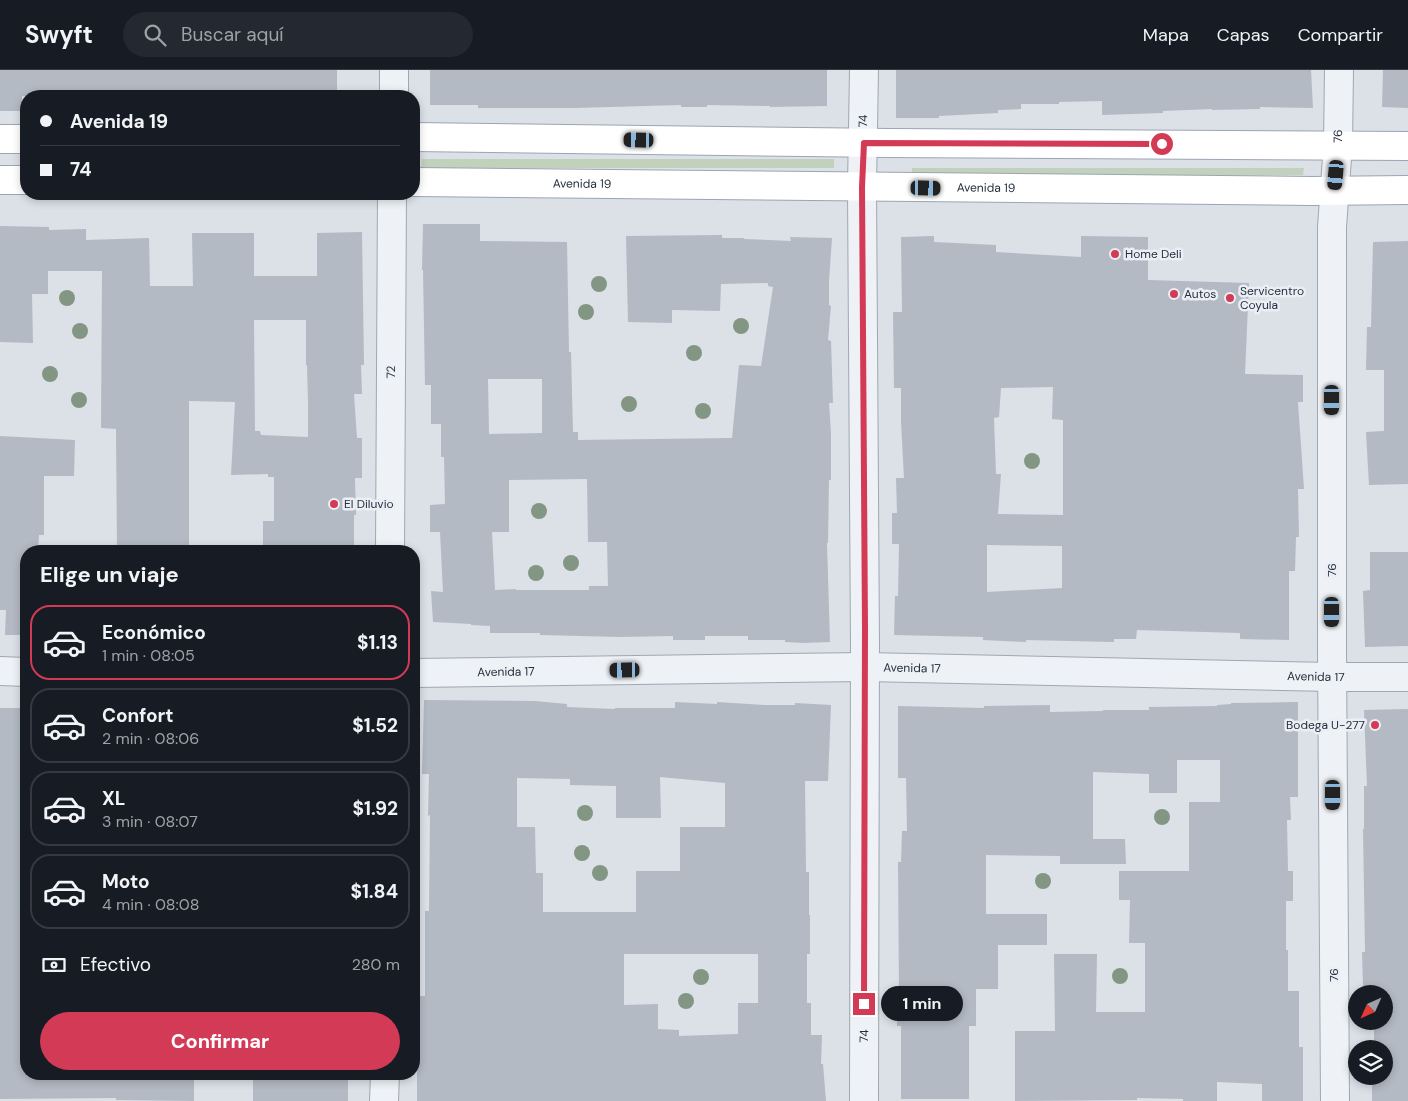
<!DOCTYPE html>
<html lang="es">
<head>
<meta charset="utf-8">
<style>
  :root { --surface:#171b24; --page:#242831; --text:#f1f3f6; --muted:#9ea1a6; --line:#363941; --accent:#d33a56 }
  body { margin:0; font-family:"DM Sans",sans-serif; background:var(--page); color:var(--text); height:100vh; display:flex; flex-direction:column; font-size:19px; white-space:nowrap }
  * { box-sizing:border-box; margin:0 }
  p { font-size:16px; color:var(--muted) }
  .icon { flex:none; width:28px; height:28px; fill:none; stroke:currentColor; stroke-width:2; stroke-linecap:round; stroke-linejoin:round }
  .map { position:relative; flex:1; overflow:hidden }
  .details { position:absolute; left:20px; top:475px; width:400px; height:535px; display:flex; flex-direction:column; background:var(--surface); border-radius:20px; box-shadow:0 2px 8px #0003 }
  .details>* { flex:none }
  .top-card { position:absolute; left:20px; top:20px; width:400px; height:110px; border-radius:20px; box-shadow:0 2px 8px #0003; display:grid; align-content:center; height:110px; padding:0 20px; background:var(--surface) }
  .needle { width:32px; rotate:225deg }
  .tools { position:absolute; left:1348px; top:915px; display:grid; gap:10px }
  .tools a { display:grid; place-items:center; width:45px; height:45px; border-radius:50%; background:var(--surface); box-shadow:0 2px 8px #0003; font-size:25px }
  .end { position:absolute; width:22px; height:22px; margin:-11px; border:6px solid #d33a56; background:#fff; box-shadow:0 0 0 2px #fff }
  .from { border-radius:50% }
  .bubble { position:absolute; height:35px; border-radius:18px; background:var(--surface); box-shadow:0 2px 8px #0003; font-size:16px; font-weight:700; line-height:35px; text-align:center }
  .car { position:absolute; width:15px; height:30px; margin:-15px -8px; border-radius:6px; box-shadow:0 0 4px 1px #0007; background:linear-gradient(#222 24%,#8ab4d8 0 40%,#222 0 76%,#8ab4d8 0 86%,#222 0) }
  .top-card b { display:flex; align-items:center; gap:18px; height:48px; font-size:19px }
  .top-card b+b { border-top:1px solid var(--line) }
  .top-card i { width:12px; height:12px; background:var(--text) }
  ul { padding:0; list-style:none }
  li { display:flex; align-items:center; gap:15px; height:75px; margin:0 10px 8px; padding:0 10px; border:2px solid var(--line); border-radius:20px }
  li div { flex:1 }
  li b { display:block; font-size:19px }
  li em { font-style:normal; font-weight:700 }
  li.on { border-color:var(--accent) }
  li>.icon { width:45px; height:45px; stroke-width:1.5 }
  h2 { padding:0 20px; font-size:22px; line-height:60px }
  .pay { display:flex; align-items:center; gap:12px; height:55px; padding:0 20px; font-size:19px }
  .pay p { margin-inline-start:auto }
  .cta { display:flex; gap:10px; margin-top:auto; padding:10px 20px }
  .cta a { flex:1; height:58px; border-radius:30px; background:var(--accent); color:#fff; font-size:20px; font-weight:700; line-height:58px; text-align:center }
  header { display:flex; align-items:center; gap:30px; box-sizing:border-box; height:70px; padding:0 25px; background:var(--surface); border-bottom:1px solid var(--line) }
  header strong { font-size:24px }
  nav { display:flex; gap:28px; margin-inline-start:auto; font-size:18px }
  .search { width:350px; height:45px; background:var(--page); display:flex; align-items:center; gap:12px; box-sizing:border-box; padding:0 18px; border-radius:28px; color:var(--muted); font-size:19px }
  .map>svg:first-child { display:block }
  .green { fill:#c2d1bc }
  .building { fill:#b3bac4; fill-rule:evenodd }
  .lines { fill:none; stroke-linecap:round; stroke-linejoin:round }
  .minor-casing { stroke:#a1a7b1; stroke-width:30 }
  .major-casing { stroke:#9ba5b3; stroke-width:30 }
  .minor { stroke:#eef1f5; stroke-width:28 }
  .major { stroke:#fff; stroke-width:28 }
  .tree { fill:#839683 }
  .route { stroke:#d33a56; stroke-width:6 }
  .poi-dot { fill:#d33a56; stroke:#ebeff5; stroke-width:2 }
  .labels { text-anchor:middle; stroke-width:5; stroke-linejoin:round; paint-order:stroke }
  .street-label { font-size:12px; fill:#252f3d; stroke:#ebeff5 }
  .poi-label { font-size:12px; fill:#252f3d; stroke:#ebeff5; text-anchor:start }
</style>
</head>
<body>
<header>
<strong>Swyft</strong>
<div class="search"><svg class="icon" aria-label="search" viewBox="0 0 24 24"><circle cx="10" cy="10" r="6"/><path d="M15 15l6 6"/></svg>Buscar aquí</div>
<nav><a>Mapa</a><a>Capas</a><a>Compartir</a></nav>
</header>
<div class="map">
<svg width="1408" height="1031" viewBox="0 0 1408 1031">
  <rect width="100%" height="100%" fill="#dce0e7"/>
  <!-- green -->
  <path class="green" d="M422,89h412v9h-413z
    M912,98h392l-1,7 -391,1z"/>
  <!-- building -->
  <path class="building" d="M0,0h337v26l-40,-2v2h-275v15h-22z
    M430,0h397v36l-57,1v-1l-63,-1v2h-26v-2l-106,3h-97v-3h-48z
    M896,0h415l2,38 -53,-1v2l-48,1v-1l-49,2v2l-61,2v-14l-43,1v2h-38v5l-23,1v3l-59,3v2h-43z
    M1383,0h25v38l-26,-1z
    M423,154h57v17l87,1 2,110h2l2,80h5v8l154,-2 7,-73 22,1 12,-79 -5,-1v-3l-47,1 -1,27 -48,-1v13l-44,-1 -2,-86 96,-1v3h22v1l47,2 -1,-4 42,1 -3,43v24l2,1 -3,34 3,1 2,62h-4l2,30v47h-2l-1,63h-1l3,99 -26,1 -19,-1v-2h-37v-4h-43v4h-32v-4l-53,1 -80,-2v-2h-50v-7l-19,-1v-1l-38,-2 -2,-31 12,1 -3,-60h-10v-27l15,-1 -1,-47h-3v-33h-10v-39h-6l-2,-115h-1zM488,309h54v54l-53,1zM587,409l1,63h19l1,44h-19v4h-73v-1l-21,1 -3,-58h17v-52z
    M0,156l49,1v3l37,-1v11l63,-2 1,48h43l-1,-53h62v43h63v-43l45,-1 2,133h-3l1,29h-8l3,44h5v40h-7l1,37h-2v31h-91v-25h11v-44h-6v-3l-37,1 4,-73 -46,-1v150h-72l-1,-122 -15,-1 1,-157h-54v23h-16l1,49 -33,-1zM254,250h52v45h1l1,37v35l-47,-2 -1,-4h-5z
    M934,166v6l62,3v7l85,5v-21l67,1v43l101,3 -4,91 58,1v27h-5l6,87h-6l1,48h-3l-1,34h-6v69l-49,-1v-6l-103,-3 -1,9h-22v3l-88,-2v2l-43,-2v-3l-89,-2 1,-39h3l1,-52h-7v-31h5l-1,-35h8l-3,-56v-34h-7l-1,-76h9l-1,-75zM1053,317l-1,32 11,1v95l-65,-1 3,-40h-5l-2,-56 5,-1 2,-29zM987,475l75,1v42l-75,4z
    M1408,171v243l-39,1 -3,-53 18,-1v-61h-18l1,-43h4l2,-85z
    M0,366l75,4 -1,36h-30v59h-5l-1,16h-12v84h-21l1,-25h-6z
    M1370,482h38v94l-43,1 -2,-56 7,-1z
    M424,630l111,1 32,3v3l48,2v-1h60v-6l42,2v-2l47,3h31v-2l36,2 -3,76h-23l1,91h3v43h1v39h-3v49h4v32h11l-1,29h2l3,37h-409v-65h3v-40h5v-85h4l1,-96 -2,1 1,-42h-7zM660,707l65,6v44h-45v44h-44v41h-93v-39h-7l-1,-46h-18v-49l53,1v6l46,1v32h45zM624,884h134v49h-20v31l-59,2v-6l-21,-1v-25l-34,1z
    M1298,632v95h-8l1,23h-4l1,51h5v30h-7v49h2v41h11v56h4v54h-41v-17l-45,-2v19h-34v-2l-46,-1v2l-122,1v-70h40l-1,-77h43l-1,58h49v-69h-16l1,-43h-11v-29h70v-69h31v-42h-43v33h-28v-19l-56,-2v67h32l1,25h-66v-8l-74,-1v59h61v31h-49v44h-22v37h-7v73h-68v-73h-4v-31h2l-1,-133h3l1,-31h5l-1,-53h-8v-72l86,2v-2l66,-1v7l53,-1v-1h46v-3l68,-1v-1l14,-1v-1z
    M0,638h26v366h168v27l-78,-1v-2l-116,1z
    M1408,639v392h-36v-25h12v-27h-10v-22h-5v-6h15v-27h-15v-8h-6l-1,-34h3l-2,-123h1v-43h3l-3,-76z
    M253,1004h95v27h-95z"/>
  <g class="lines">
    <!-- minor casing -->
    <g class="minor-casing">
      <g id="minor">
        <path d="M394,0v26"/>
        <path id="s1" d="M390,481l2,-357"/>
        <path d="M0,601l26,1"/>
        <path id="s2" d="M414,603l451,-6 467,10h76"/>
        <path d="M384,1031l1,-27"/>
        <path id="s3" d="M864,1031l1,-454 -3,-460 2,-117"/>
        <path id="s4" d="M1335,1031l-3,-450v-424l6,-83 1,-74"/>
      </g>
    </g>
    <!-- major casing -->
    <g class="major-casing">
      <g id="major">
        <path d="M414,67l475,6 519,3"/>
        <path d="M0,69h26"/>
        <path d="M0,110h26"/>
        <path id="s5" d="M414,112l898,9 96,-1"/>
      </g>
    </g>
    <!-- minor -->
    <use href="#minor" class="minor"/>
    <!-- major -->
    <use href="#major" class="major"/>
  </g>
  <!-- trees -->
  <g class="tree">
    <circle cx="599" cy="214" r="8"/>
    <circle cx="67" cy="228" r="8"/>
    <circle cx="586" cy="242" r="8"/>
    <circle cx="741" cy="256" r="8"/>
    <circle cx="80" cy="261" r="8"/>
    <circle cx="694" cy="283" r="8"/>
    <circle cx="50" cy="304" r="8"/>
    <circle cx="79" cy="330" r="8"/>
    <circle cx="629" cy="334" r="8"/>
    <circle cx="703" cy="341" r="8"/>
    <circle cx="1032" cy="391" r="8"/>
    <circle cx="539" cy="441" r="8"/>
    <circle cx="571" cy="493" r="8"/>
    <circle cx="536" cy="503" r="8"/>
    <circle cx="585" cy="743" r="8"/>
    <circle cx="1162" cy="747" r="8"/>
    <circle cx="582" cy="783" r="8"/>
    <circle cx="600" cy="803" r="8"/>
    <circle cx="1043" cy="811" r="8"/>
    <circle cx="1120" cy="906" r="8"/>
    <circle cx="701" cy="907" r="8"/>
    <circle cx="686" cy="931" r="8"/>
  </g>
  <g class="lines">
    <!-- route -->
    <path class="route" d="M864,934l1,-376 -3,-441 2,-44 298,1"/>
  </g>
  <!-- markers -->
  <g class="poi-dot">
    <circle cx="1115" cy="184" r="5"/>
    <circle cx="1174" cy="224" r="5"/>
    <circle cx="1230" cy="228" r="5"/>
    <circle cx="334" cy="434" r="5"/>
    <circle cx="1375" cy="655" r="5"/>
  </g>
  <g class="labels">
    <!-- street labels -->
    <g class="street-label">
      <text dy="4" stroke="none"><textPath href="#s3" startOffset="980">74</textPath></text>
      <text dy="4" stroke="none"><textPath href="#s4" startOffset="965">76</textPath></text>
      <text dy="4" stroke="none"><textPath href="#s5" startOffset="168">Avenida 19</textPath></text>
      <text dy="4" stroke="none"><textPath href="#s5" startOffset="572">Avenida 19</textPath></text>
      <text dy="4" stroke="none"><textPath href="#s1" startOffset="179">72</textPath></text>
      <text transform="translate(1332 500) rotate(-90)" y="4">76</text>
      <text dy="4" stroke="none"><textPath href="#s2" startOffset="498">Avenida 17</textPath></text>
      <text dy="4" stroke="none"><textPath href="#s2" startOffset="92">Avenida 17</textPath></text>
      <text dy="4" stroke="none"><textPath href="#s2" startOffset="902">Avenida 17</textPath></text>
      <text transform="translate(1334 905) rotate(-90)" y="4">76</text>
      <text dy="4" stroke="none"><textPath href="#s3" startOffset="65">74</textPath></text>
    </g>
    <!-- poi labels -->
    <g class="poi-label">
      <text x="1125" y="188">Home Deli</text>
      <text x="1240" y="225">Servicentro<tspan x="1240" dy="14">Coyula</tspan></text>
      <text x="1184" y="228">Autos</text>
      <text x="344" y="438">El Diluvio</text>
      <text x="1365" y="659" text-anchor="end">Bodega U-277</text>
    </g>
  </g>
</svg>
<div class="tools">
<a><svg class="needle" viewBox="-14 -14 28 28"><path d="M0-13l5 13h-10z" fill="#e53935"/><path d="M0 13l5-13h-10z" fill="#9ea1a6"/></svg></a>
<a><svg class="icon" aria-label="layers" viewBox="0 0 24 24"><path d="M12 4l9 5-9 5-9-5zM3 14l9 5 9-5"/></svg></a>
</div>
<i class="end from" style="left:1162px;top:74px"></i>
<i class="end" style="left:864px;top:934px"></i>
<div class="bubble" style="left:881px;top:916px;width:82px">1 min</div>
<i class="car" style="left:639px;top:70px;rotate:271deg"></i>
<i class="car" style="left:1336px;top:105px;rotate:185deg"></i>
<i class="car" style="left:926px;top:118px;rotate:91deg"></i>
<i class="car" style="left:1332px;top:330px;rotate:180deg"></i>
<i class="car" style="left:1332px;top:542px;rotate:180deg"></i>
<i class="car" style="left:625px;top:600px;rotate:269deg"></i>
<i class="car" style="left:1333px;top:725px;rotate:180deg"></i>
<div class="top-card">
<b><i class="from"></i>Avenida 19</b>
<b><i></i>74</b>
</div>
<section class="details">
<h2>Elige un viaje</h2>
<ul>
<li class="on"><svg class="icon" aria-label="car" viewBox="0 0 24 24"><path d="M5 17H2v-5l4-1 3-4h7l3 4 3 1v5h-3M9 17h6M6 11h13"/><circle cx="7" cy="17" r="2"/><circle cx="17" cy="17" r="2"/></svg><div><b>Económico</b><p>1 min · 08:05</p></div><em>$1.13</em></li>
<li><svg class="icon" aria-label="car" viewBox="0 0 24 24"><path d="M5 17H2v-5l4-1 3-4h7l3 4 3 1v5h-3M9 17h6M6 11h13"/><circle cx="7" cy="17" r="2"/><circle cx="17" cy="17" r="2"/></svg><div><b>Confort</b><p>2 min · 08:06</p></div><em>$1.52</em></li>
<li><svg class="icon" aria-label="car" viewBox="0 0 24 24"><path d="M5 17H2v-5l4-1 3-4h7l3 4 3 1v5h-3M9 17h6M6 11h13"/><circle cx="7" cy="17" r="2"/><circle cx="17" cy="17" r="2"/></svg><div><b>XL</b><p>3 min · 08:07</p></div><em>$1.92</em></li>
<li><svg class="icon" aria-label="car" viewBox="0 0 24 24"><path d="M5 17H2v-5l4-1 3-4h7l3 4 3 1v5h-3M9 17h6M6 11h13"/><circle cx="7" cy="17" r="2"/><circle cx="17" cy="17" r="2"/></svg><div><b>Moto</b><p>4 min · 08:08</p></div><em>$1.84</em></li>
</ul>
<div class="pay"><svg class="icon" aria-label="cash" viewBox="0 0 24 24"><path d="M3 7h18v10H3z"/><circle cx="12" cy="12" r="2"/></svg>Efectivo<p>280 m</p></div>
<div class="cta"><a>Confirmar</a></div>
</section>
</div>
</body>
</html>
